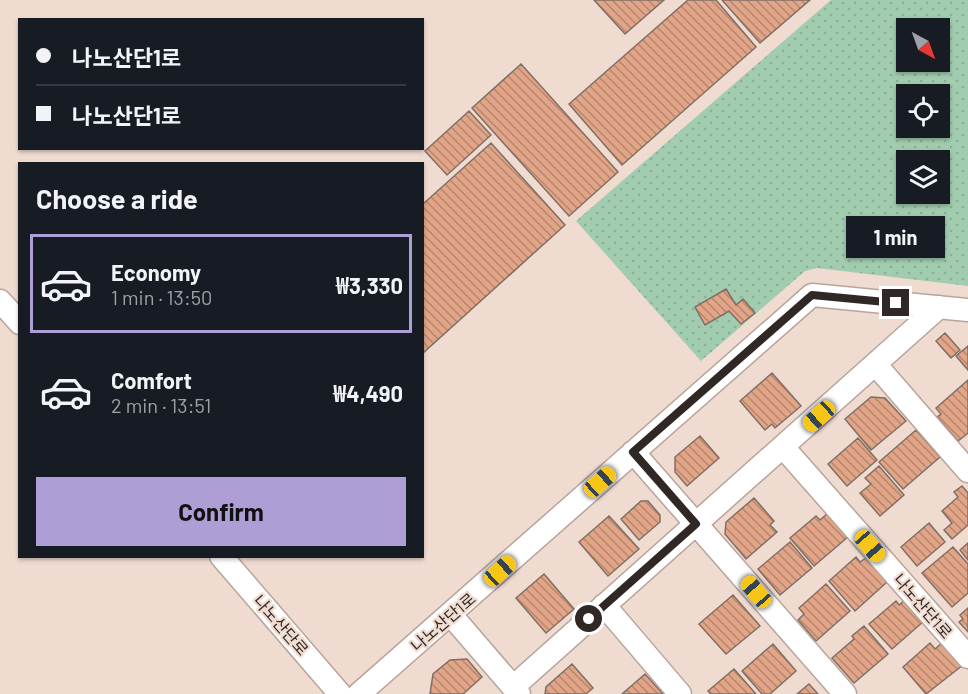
<!DOCTYPE html>
<html lang="en">
<head>
<meta charset="utf-8">
<style>
  :root { --surface:#171b24; --page:#242831; --text:#f1f3f6; --muted:#9ea1a6; --line:#363941; --accent:#ae9ed6 }
  body { margin:0; font-family:Barlow,"Noto Sans KR",sans-serif; background:var(--page); color:var(--text); height:100vh; display:flex; flex-direction:column; font-size:22px; white-space:nowrap }
  * { box-sizing:border-box; margin:0 }
  p { font-size:20px; color:var(--muted) }
  .icon { flex:none; width:33px; height:33px; fill:none; stroke:currentColor; stroke-width:2; stroke-linecap:round; stroke-linejoin:round }
  .map { position:relative; flex:1; overflow:hidden }
  .side { position:absolute; left:18px; top:162px; width:406px; height:396px; display:flex; flex-direction:column; background:var(--surface); border-radius:0px; box-shadow:0 2px 4px #0004 }
  .side>* { flex:none }
  .hud { position:absolute; left:18px; top:18px; width:406px; height:132px; border-radius:0px; box-shadow:0 2px 4px #0004; display:grid; align-content:center; height:132px; padding:0 18px; background:var(--surface) }
  .needle { width:39px; rotate:139deg }
  .controls { position:absolute; left:896px; top:18px; display:grid; gap:12px }
  .controls a { display:grid; place-items:center; width:54px; height:54px; border-radius:0px; background:var(--surface); box-shadow:0 2px 4px #0004; font-size:30px }
  .end { position:absolute; width:27px; height:27px; margin:-14px; border:8px solid #302824; background:#fff; box-shadow:0 0 0 3px #fff }
  .from { border-radius:50% }
  .bubble { position:absolute; height:42px; border-radius:0px; background:var(--surface); box-shadow:0 2px 4px #0004; font-size:20px; font-weight:700; line-height:42px; text-align:center }
  .car { position:absolute; width:18px; height:36px; margin:-18px -9px; border-radius:8px; box-shadow:0 0 4px 2px #0007; background:linear-gradient(#f5c518 24%,#345 0 40%,#f5c518 0 76%,#345 0 86%,#f5c518 0) }
  .hud b { display:flex; align-items:center; gap:21px; height:57px; font-size:22px }
  .hud b+b { border-top:2px solid var(--line) }
  .hud i { width:15px; height:15px; background:var(--text) }
  ul { padding:0; list-style:none }
  li { display:flex; align-items:center; gap:18px; height:99px; margin:0 12px 9px; padding:0 6px; border:3px solid transparent; border-radius:0px }
  li div { flex:1 }
  li b { display:block; font-size:22px }
  li em { font-style:normal; font-weight:700 }
  li.active { border-color:var(--accent) }
  li>.icon { width:54px; height:54px; stroke-width:1.5 }
  h2 { padding:0 18px; font-size:27px; line-height:72px }
  .button { display:flex; gap:12px; margin-top:auto; padding:12px 18px }
  .button a { flex:1; height:69px; border-radius:0px; background:var(--accent); color:#111; font-size:24px; font-weight:700; line-height:69px; text-align:center }
  .map>svg:first-child { display:block }
  .park { fill:url(#park-dots); fill-rule:evenodd }
  .building { fill:url(#building-back-hatch); stroke:#816f66; stroke-width:1.5 }
  .lines { fill:none; stroke-linecap:round; stroke-linejoin:round }
  .minor-casing { stroke:#b8a49b; stroke-width:25 }
  .minor { stroke:#fff; stroke-width:22 }
  .route { stroke:#302824; stroke-width:8 }
  .labels { text-anchor:middle; stroke-width:4.5; stroke-linejoin:round; paint-order:stroke }
  .street-label { font-size:16px; fill:#302824; stroke:#f0dbd1 }
</style>
</head>
<body>
<div class="map">
<svg width="968" height="694" viewBox="0 0 968 694">
  <defs>
    <pattern id="park-dots" width="8" height="8" patternUnits="userSpaceOnUse" patternTransform="scale(1.5)"><rect width="8" height="8" fill="#a1ccaf"/><path d="M2 2h.1M6 6h.1" fill="none" stroke="#8baf96" stroke-width="1.8" stroke-linecap="round"/></pattern>
    <pattern id="building-back-hatch" width="6" height="6" patternUnits="userSpaceOnUse" patternTransform="scale(1.5)"><rect width="6" height="6" fill="#e2a587"/><path d="M-1 5l2 2M0 0l6 6M5-1l2 2" fill="none" stroke="#b8866e"/></pattern>
  </defs>
  <rect width="100%" height="100%" fill="#f0dbd1"/>
  <!-- park -->
  <path class="park" d="M831,0h137v286l-151,-18 -12,3 -104,90 -125,-140zM906,28h33v34h-33zM906,94h33v34h-33zM906,160h33v34h-33z"/>
  <!-- building -->
  <path class="building" d="M594,0h70l-39,34z
    M688,0h28l40,47 -134,118 -53,-61z
    M722,0h88l-50,43z
    M521,64l97,108 -49,44 -97,-108z
    M469,111l22,24 -44,40 -22,-24z
    M491,143l74,82 -142,128v-149z
    M726,289l10,16 7,-6 12,14 -14,11 -12,-13 -24,14 -10,-18z
    M945,333l15,17 -9,8 -15,-17z
    M968,346v24l-12,-14z
    M772,373l29,33 -26,22 -3,-4 -7,6 -25,-29z
    M968,380v53l-10,8 -21,-24 4,-3 -5,-6z
    M871,397l14,1 21,23 -35,29 -26,-31z
    M916,430l24,27 -37,32 -24,-27z
    M700,436l19,22 -32,28 -12,-14v-15z
    M858,438l19,22 -30,26 -19,-22z
    M879,466l25,29 -24,21 -20,-23 11,-9 -6,-6z
    M962,486l6,7v32l-16,14 -8,-9 8,-7 -10,-12 16,-14 -4,-5z
    M754,498l20,23 -4,4 7,7 -31,27 -21,-25 1,-12z
    M641,501h7l12,14v7l-21,18 -18,-21z
    M828,513l21,23 -35,30 -24,-28 26,-22 4,4z
    M609,516l30,33 -31,27 -29,-34z
    M929,523l16,19 -28,24 -16,-19z
    M790,542l22,26 -32,27 -22,-26z
    M968,543v17l-8,-10z
    M953,547l15,17v29l-16,14 -30,-34z
    M856,557l4,5 6,-4 21,24 -32,29 -26,-30z
    M544,574l30,35 -28,24 -30,-35z
    M826,584l24,27 -34,30 -18,-21 6,-6 -5,-6z
    M733,595l27,31 -34,28 -27,-30z
    M905,600l19,21 -32,28 -23,-25 27,-23 3,4z
    M968,608v24l-9,-10 4,-3 -3,-4z
    M864,626l24,28 -34,29 -22,-25 22,-19 -2,-3z
    M943,642l20,23 -37,29 -23,-27 27,-24 5,6z
    M773,644l23,27 -26,23h-8l-20,-23z
    M467,659l15,18 -19,17h-33l3,-20 17,-14z
    M572,664l21,24 -7,6h-41l1,-7z
    M734,669l22,25h-45l-3,-3z
    M645,674l18,20h-41z
    M809,684l9,10h-21z"/>
  <g class="lines">
    <!-- minor casing -->
    <g class="minor-casing">
      <path id="minor" d="M0,301l20,22
        M876,365l92,106
        M783,447l185,210
        M633,452l212,242
        M221,556l119,138
        M604,605l76,89
        M451,615l62,72
        M359,694l453,-399 156,15
        M519,694l-6,-7 426,-380"/>
    </g>
    <!-- minor -->
    <use href="#minor" class="minor"/>
  </g>
  <g class="lines">
    <!-- route -->
    <path class="route" d="M589,619l107,-95 -63,-72 179,-157 84,8"/>
  </g>
  <g class="labels">
    <!-- street labels -->
    <g class="street-label">
      <text transform="translate(923 606) rotate(49)" y="6">나노산단1로</text>
      <text transform="translate(443 622) rotate(-41)" y="6">나노산단1로</text>
      <text transform="translate(281 625) rotate(49)" y="6">나노산단로</text>
    </g>
  </g>
</svg>
<div class="controls">
<a><svg class="needle" viewBox="-14 -14 28 28"><path d="M0-13l5 13h-10z" fill="#e53935"/><path d="M0 13l5-13h-10z" fill="#9ea1a6"/></svg></a>
<a><svg class="icon" aria-label="locate" viewBox="0 0 24 24"><circle cx="12" cy="12" r="6"/><path d="M12 2v4M12 18v4M2 12h4M18 12h4"/></svg></a>
<a><svg class="icon" aria-label="layers" viewBox="0 0 24 24"><path d="M12 4l9 5-9 5-9-5zM3 14l9 5 9-5"/></svg></a>
</div>
<i class="end from" style="left:589px;top:619px"></i>
<i class="end" style="left:896px;top:303px"></i>
<div class="bubble" style="left:846px;top:216px;width:99px">1 min</div>
<i class="car" style="left:819px;top:416px;rotate:228deg"></i>
<i class="car" style="left:600px;top:482px;rotate:48deg"></i>
<i class="car" style="left:870px;top:546px;rotate:139deg"></i>
<i class="car" style="left:500px;top:571px;rotate:48deg"></i>
<i class="car" style="left:756px;top:592px;rotate:319deg"></i>
<div class="hud">
<b><i class="from"></i>나노산단1로</b>
<b><i></i>나노산단1로</b>
</div>
<section class="side">
<h2>Choose a ride</h2>
<ul>
<li class="active"><svg class="icon" aria-label="car" viewBox="0 0 24 24"><path d="M5 17H2v-5l4-1 3-4h7l3 4 3 1v5h-3M9 17h6M6 11h13"/><circle cx="7" cy="17" r="2"/><circle cx="17" cy="17" r="2"/></svg><div><b>Economy</b><p>1 min · 13:50</p></div><em>₩3,330</em></li>
<li><svg class="icon" aria-label="car" viewBox="0 0 24 24"><path d="M5 17H2v-5l4-1 3-4h7l3 4 3 1v5h-3M9 17h6M6 11h13"/><circle cx="7" cy="17" r="2"/><circle cx="17" cy="17" r="2"/></svg><div><b>Comfort</b><p>2 min · 13:51</p></div><em>₩4,490</em></li>
</ul>
<div class="button"><a>Confirm</a></div>
</section>
</div>
</body>
</html>
